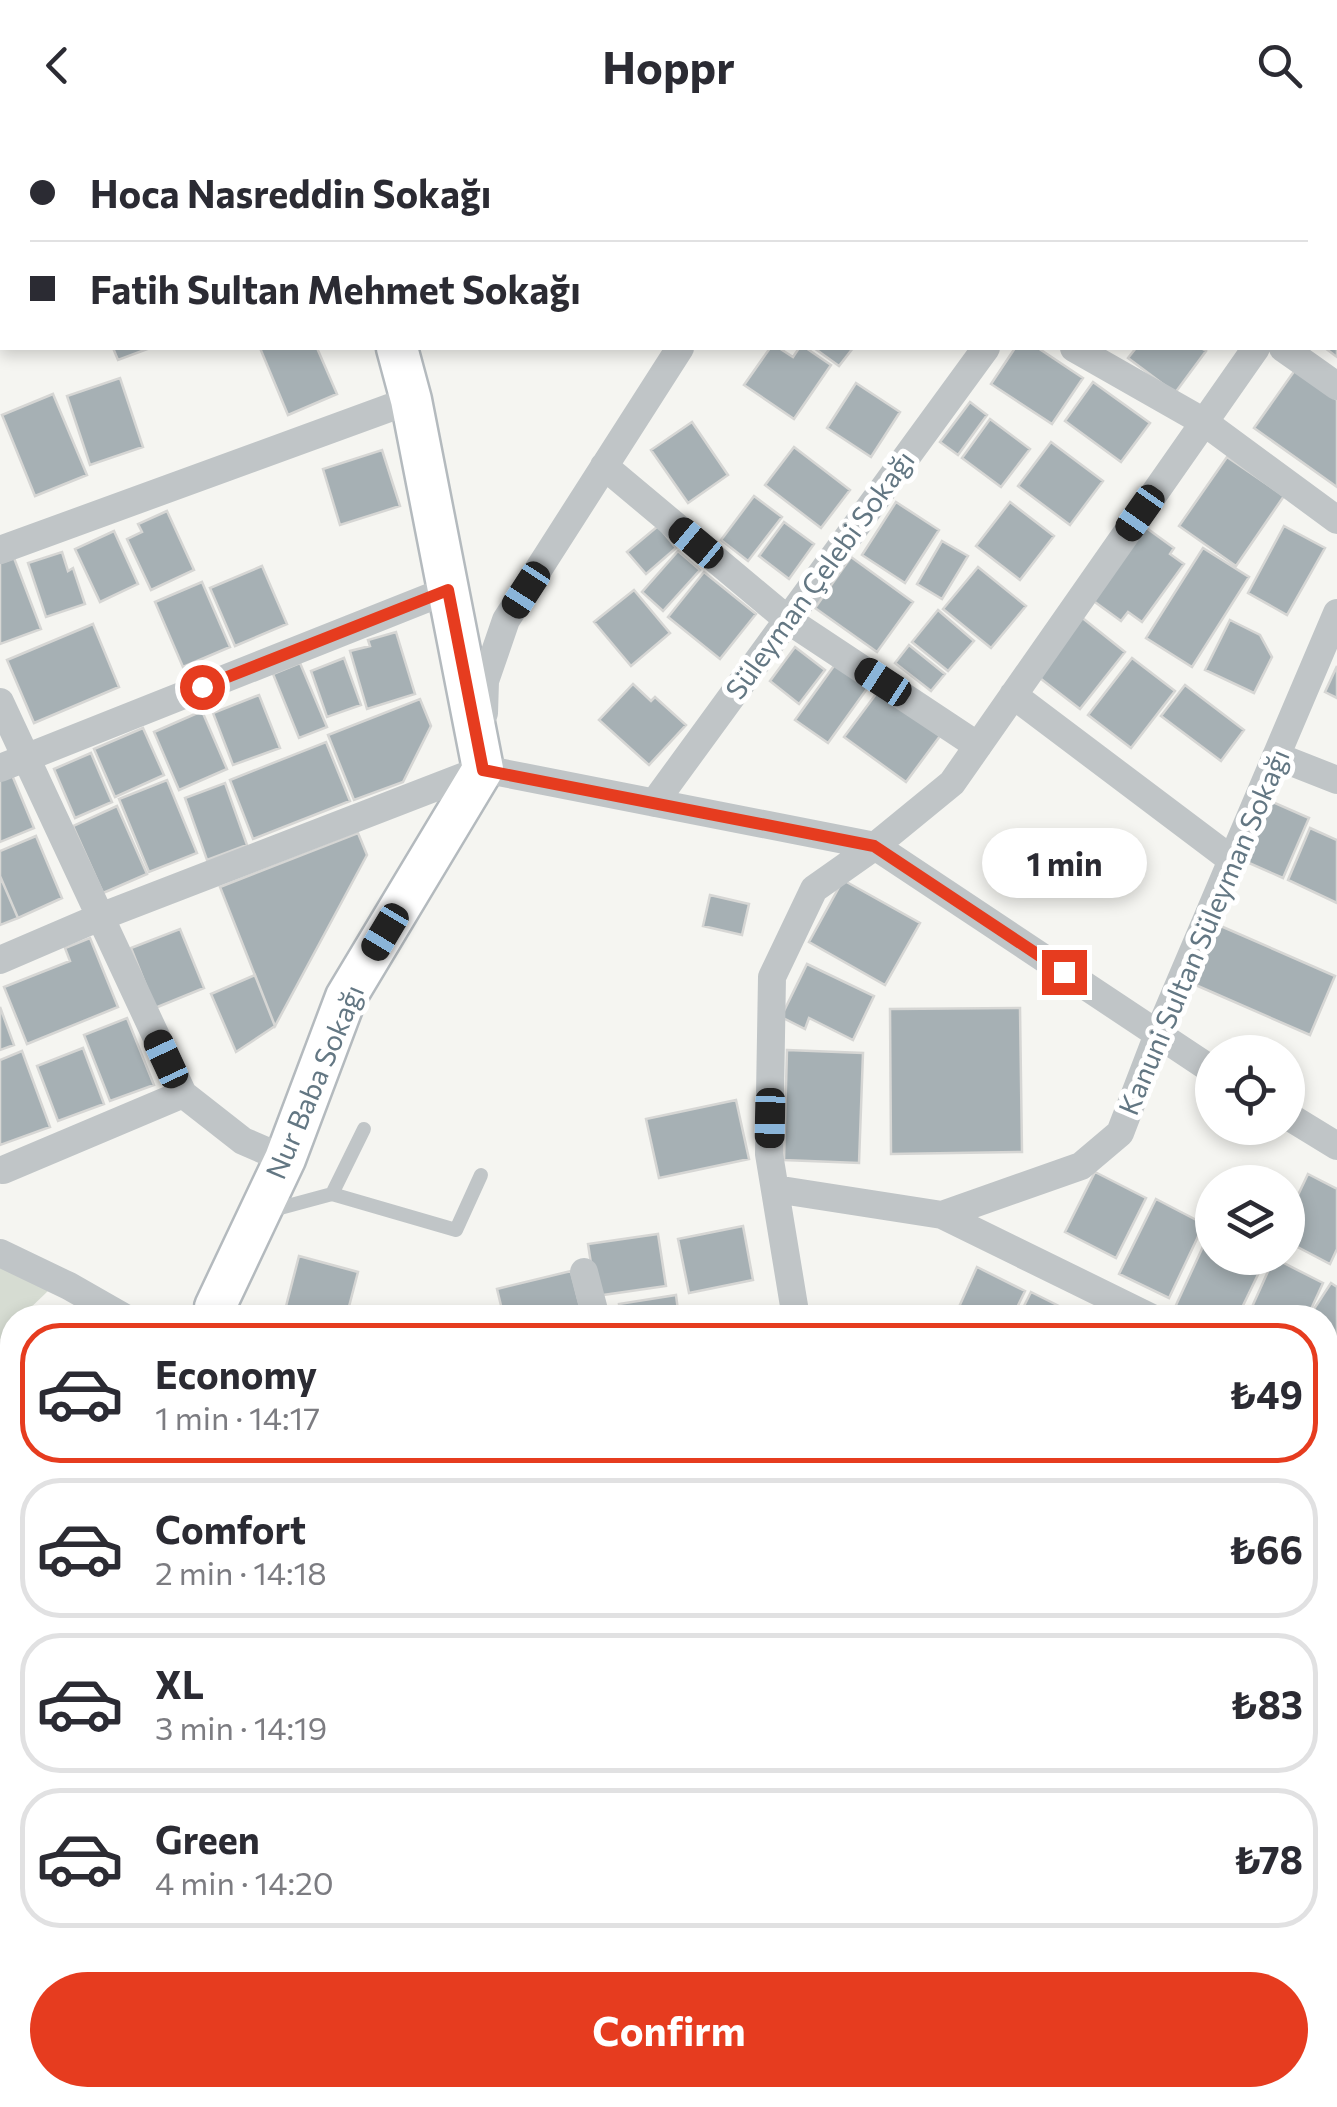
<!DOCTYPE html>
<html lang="en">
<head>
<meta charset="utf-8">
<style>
  :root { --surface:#fff; --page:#f7f7f7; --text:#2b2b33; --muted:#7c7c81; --line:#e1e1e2; --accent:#e63c1f }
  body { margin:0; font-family:Commissioner,sans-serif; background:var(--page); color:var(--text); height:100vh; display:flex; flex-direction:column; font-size:38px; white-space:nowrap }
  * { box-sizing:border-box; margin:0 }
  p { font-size:32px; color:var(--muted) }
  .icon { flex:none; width:55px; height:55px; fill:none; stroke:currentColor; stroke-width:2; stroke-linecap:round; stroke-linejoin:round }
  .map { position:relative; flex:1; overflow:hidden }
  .drawer { position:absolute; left:0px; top:1175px; width:1338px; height:802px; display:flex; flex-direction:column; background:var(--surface); border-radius:40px 40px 0 0; box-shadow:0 5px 15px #0003 }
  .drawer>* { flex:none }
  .banner { position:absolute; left:0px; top:0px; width:1338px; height:220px; box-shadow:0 5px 15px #0003; display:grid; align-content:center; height:220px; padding:0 30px; background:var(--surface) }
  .controls { position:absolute; left:1195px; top:905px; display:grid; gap:20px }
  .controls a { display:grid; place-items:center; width:110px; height:110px; border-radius:50%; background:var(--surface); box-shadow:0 5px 15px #0003; font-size:50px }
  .end { position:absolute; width:45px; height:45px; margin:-22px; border:12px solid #e63c1f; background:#fff; box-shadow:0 0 0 5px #fff }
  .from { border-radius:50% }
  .bubble { position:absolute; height:70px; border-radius:35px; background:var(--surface); box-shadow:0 5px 15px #0003; font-size:32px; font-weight:700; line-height:70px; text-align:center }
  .car { position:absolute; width:30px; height:60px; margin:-30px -15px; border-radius:12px; box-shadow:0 0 8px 2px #0007; background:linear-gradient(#222 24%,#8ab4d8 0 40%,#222 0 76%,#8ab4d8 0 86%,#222 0) }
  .banner b { display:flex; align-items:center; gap:35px; height:95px; font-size:38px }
  .banner b+b { border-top:2px solid var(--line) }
  .banner i { width:25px; height:25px; background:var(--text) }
  ul { padding:18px 0 0; list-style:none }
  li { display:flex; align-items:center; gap:30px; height:140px; margin:0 20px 15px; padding:0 10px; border:5px solid var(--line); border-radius:40px }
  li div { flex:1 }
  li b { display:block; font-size:38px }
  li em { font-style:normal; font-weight:700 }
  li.current { border-color:var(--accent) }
  li>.icon { width:90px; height:90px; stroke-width:1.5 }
  .button { display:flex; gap:20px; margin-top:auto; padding:20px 30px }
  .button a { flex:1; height:115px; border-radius:60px; background:var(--accent); color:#fff; font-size:40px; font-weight:700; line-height:115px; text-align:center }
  header { display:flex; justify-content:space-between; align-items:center; height:130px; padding:0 30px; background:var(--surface); font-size:45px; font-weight:700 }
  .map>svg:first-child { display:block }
  .green { fill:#d6dcd2 }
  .building { fill:#a6b0b4; stroke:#d6d6d4; stroke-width:2.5 }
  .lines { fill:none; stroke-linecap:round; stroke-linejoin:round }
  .secondary-casing { stroke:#b4babe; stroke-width:45 }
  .service { stroke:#c0c5c7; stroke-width:14 }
  .minor { stroke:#c0c5c7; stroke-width:28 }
  .secondary { stroke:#fff; stroke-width:40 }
  .route { stroke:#e63c1f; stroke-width:12 }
  .labels { text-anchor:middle; stroke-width:10; stroke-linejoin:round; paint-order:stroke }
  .street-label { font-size:28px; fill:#637783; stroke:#fff }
</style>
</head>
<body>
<header><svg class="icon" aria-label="back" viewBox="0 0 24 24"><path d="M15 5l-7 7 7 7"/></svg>Hoppr<svg class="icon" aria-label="search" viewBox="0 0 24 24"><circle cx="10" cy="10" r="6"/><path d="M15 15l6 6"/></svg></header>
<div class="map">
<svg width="1337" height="1977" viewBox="0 0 1337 1977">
  <rect width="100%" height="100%" fill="#f5f5f1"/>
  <!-- green -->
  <path class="green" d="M0,1137l49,23 -28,27 -9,1v9l-12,12z
    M606,1965h139l6,12h-138z"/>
  <!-- building -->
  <path class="building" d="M131,0h109l1,2h-116z
    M418,0h119l1,2h-119z
    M621,0h116v2h-116z
    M1183,0h67l-2,2h-67z
    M1268,0h69v41l-2,3v-42h-68z
    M1337,138v89l-12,-9h10v-78z
    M113,218h37l-32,12z
    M260,218h57l20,46 -49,21z
    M770,218h9l14,9 6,-9h7l25,17 -37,54 -50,-34z
    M814,218h39l-14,18z
    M1015,218h23l45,30 -31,46 -61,-40z
    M1136,218h65l5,3 -31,42 -47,-35z
    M1295,240l42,30v87l-83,-59z
    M120,248l23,69 -53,18 -23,-69z
    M1093,252l57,41 -29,39 -56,-41z
    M856,253l44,29 -29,45 -44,-29z
    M53,264l34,81 -52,21 -33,-81z
    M970,272l17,13 -29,40 -18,-13z
    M990,289l40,30 -29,38 -39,-29z
    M692,292l36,53 -40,28 -37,-53z
    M1051,312l52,39 -33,44 -52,-39z
    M794,317l56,43 -29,38 -56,-43z
    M382,320l18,56 -60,19 -17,-56z
    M1227,327l57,39 -48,70 -57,-40z
    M754,366l28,21 -34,44 -27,-21z
    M896,372l43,28 -34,53 -43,-28z
    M1010,372l44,34 -34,44 -44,-34z
    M167,381l27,59 -43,20 -24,-51 15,-7 -4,-8z
    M784,392l30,22 -25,35 -30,-23z
    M1141,394l33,24 -4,6 14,10 -42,58 -14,-10 -7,9 -33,-24z
    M658,396l18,22 -30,26 -19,-22z
    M1284,396l41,22 -38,67 -39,-22z
    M114,401l24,53 -38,18 -25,-53z
    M942,411l26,15 -26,43 -25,-15z
    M1203,418l46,29 -57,90 -46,-29z
    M678,421l22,19 -37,41 -21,-19z
    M62,422l6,19 5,-3 12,36 -39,13 -18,-54z
    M851,427l62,45 -36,50 -62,-44z
    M14,428l27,71 -41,15v-81z
    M262,436l25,58 -52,22 -25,-58z
    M978,437l48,39 -35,42 -48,-39z
    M704,442l52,42 -36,45 -52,-42z
    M202,452l28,65 -47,20 -28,-65z
    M634,460l36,43 -39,33 -37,-44z
    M938,480l36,31 -26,30 -36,-29z
    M1080,486l45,36 -45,57 -44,-34z
    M1230,490l30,15 12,22 -18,36 -49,-23z
    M93,494l26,63 -85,36 -27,-63z
    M396,502l19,62 -48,15 -17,-58 20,-5 -2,-6z
    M909,515l36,29 -14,17 -36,-28z
    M795,517l30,23 -26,34 -29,-23z
    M344,528l17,47 -34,12 -16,-46z
    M1132,528l43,33 -44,57 -43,-33z
    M300,533l27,64 -28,11 -26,-64z
    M836,533l33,23 -41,57 -33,-23z
    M1337,536v32l-12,-6z
    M633,554l18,17 4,-4 31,28 -37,40 -50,-45z
    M1185,555l59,45 -23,31 -60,-45z
    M879,560l61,46 -34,46 -62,-45z
    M259,565l21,53 -47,17 -20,-52z
    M420,569l11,27 -28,56 -49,18 -26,-65z
    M202,581l25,58 -48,21 -25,-58z
    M143,598l21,47 -49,22 -21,-48z
    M326,612l24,59 -97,38 -23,-59z
    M91,623l21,49 -37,16 -21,-49z
    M12,645l22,53 -34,14v-62z
    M167,650l30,73 -48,19 -30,-73z
    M225,653l22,62 -40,15 -22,-62z
    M1266,669l43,19 -26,60 -43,-19z
    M117,676l30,68 -44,19 -30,-67z
    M1310,698l27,12v63l-49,-23z
    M358,703l9,22 -92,171 -55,-139z
    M36,706l26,62 -44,20 -18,-42v-25z
    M0,746l18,42 -18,7z
    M843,750l77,43 -35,62 -76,-43z
    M710,765l39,9 -7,31 -39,-9z
    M1216,794l119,52 -25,59 -119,-52z
    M180,799l24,59 -49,20 -24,-60z
    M90,808l28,69 -91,37 -23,-57 66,-26 -5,-13z
    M807,834l67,32 -21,44 -44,-22 -4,11 -24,-12z
    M255,845l20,51 -39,26 -25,-58z
    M0,877l14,38 -14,5z
    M1020,878l2,144 -131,2 -1,-145z
    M127,888l27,67 -44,16 -26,-66z
    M83,918l21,56 -46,17 -21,-55z
    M787,920l76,3 -4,110 -75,-3z
    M22,921l28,76 -50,18v-85z
    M736,970l13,59 -90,19 -13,-59z
    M1095,1042l51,26 -30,60 -51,-26z
    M1308,1044l29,15v60l-7,15 -42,-22v-26z
    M1156,1069l48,25 -35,74 -50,-24z
    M743,1096l10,54 -64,13 -11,-54z
    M1212,1097v31h54l-29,60h-62l-4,-2z
    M658,1104l8,52 -70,10 -8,-52z
    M299,1126l59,16 -12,46h-63z
    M1274,1128l49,25 -16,35h-60z
    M977,1137l48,24 -13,27h-58z
    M571,1141l12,47h-79l-7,-29z
    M1331,1153l6,4v101l-12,-6v-64h-17z
    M1031,1162l52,26h-65z
    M676,1165l3,23h-58l-2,-14z
    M1337,1306v81l-12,-6v-50z
    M12,1423v70l-12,-9v-43z
    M1337,1488v35l-12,-5z
    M1325,1569l12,5v43l-12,25z
    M1325,1852l12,5v68l-12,-5z
    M802,1965h82l7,12h-82z
    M927,1965h86l8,12h-86z
    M1214,1965h5l9,12h-31z"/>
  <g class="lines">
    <!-- secondary casing -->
    <g class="secondary-casing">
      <path id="secondary" d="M340,0l1,2
        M215,1188v-11l70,-148 61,-162 137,-228 -72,-369 -14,-52
        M548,1965l3,12"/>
    </g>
    <!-- service -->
    <path class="service" d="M332,1064l124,36 25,-55
      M269,1081l63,-17 32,-65"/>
    <!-- minor -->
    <path class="minor" d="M885,0l4,2
      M838,2l2,-2
      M1144,2l2,-2
      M1335,108l2,-3
      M0,145l2,-1
      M1074,218l130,74 133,98
      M1283,218l54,38
      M604,336l184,154 190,126
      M0,420l411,-150
      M1013,565l219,165
      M0,572l183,392 60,47 42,18
      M484,583l1,-32 21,-61 174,-272
      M1276,626l61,24
      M0,638l448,-178
      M483,639l392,77 337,224
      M654,673l332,-455
      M0,830l100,-43 383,-148
      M1288,986l49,30
      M3,1040l180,-76
      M775,1059l167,26 139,-49 39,-33 38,-99 179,-421
      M942,1085l210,103
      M0,1123l69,33 56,32
      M584,1142l12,46
      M796,1188l-27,-164 3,-177 42,-88 61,-43 77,-63 304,-435
      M1325,1272l12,6
      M0,1428l12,-14
      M1325,1555l12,6
      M0,1681l12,54
      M1325,1809l12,6
      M768,1965l6,12
      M915,1965l6,12
      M1090,1965l8,12
      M0,1973l56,-8"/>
    <!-- secondary -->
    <use href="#secondary" class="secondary"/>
  </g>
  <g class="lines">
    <!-- route -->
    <path class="route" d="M202,557l246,-97 35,180 391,76 190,126"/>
  </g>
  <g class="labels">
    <!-- street labels -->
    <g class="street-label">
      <text transform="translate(820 445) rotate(-54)" y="10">Süleyman Çelebi Sokağı</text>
      <text transform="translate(1204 802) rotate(-67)" y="10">Kanuni Sultan Süleyman Sokağı</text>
      <text transform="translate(315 952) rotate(-67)" y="10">Nur Baba Sokağı</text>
    </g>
  </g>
</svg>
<div class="controls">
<a><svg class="icon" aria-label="locate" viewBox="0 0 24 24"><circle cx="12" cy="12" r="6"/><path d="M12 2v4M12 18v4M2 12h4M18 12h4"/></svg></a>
<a><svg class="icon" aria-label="layers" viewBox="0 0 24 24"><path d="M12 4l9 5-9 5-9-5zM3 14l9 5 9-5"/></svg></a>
</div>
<i class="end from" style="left:202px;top:557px"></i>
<i class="end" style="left:1064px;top:842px"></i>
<div class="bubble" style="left:982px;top:698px;width:165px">1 min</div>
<i class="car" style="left:1140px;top:383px;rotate:215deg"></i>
<i class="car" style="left:696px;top:413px;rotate:310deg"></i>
<i class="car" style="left:526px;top:460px;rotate:213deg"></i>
<i class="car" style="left:883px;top:552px;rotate:303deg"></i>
<i class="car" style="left:385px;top:802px;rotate:211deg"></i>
<i class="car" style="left:166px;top:929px;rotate:335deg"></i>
<i class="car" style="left:770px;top:988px;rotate:181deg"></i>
<div class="banner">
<b><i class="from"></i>Hoca Nasreddin Sokağı</b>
<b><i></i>Fatih Sultan Mehmet Sokağı</b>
</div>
<section class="drawer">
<ul>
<li class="current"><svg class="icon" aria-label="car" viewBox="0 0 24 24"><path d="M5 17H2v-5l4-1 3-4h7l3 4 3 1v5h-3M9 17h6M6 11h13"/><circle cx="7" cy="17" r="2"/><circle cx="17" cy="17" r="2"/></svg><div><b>Economy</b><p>1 min · 14:17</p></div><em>₺49</em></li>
<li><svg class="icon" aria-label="car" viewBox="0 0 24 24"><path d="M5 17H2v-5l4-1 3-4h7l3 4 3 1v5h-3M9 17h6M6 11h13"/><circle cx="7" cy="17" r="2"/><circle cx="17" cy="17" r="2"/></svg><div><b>Comfort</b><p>2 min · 14:18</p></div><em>₺66</em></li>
<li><svg class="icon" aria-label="car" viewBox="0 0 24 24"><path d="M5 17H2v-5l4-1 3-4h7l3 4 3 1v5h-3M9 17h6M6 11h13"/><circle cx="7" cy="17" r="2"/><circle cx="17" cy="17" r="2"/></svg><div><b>XL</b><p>3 min · 14:19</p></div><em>₺83</em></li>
<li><svg class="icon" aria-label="car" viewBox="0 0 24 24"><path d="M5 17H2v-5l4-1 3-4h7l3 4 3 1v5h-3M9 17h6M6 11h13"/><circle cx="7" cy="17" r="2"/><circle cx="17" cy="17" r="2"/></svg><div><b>Green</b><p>4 min · 14:20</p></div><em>₺78</em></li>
</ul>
<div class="button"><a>Confirm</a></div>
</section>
</div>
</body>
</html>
